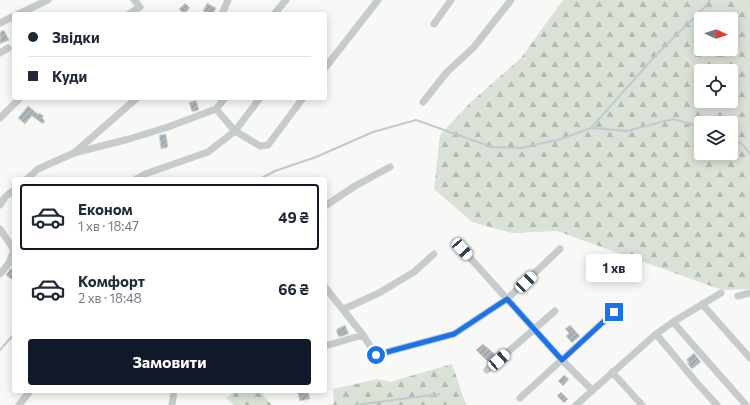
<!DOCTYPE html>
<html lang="uk">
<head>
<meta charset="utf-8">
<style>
  :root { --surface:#fff; --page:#f2f2f3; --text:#1f2937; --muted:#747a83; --line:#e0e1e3; --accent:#111827 }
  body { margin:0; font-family:Commissioner,sans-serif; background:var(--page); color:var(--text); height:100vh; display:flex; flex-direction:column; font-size:15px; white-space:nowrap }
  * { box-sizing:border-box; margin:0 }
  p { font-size:13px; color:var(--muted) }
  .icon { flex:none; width:22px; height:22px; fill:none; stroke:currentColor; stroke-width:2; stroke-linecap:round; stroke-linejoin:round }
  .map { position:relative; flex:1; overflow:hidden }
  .side { position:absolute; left:12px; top:177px; width:315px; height:216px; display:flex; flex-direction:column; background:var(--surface); border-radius:4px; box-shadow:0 2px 10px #0003 }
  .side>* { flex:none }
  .guide { position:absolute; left:12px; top:12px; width:315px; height:88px; border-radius:4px; box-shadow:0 2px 10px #0003; display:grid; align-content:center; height:88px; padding:0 16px; background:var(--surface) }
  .needle { width:26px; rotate:93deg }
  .buttons { position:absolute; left:694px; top:12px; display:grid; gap:8px }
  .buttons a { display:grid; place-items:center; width:44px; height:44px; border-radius:4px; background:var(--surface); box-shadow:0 2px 10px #0003; font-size:20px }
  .end { position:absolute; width:18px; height:18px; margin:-9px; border:5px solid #1a73e8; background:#fff; box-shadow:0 0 0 2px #fff }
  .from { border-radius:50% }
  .bubble { position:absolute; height:28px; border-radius:4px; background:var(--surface); box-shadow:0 2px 10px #0003; font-size:13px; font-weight:700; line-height:28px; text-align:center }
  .car { position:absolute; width:12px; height:24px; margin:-12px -6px; border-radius:5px; box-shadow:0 0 3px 1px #0007; background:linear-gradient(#fff 24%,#345 0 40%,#fff 0 76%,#345 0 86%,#fff 0) }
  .guide b { display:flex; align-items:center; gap:14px; height:38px; font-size:15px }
  .guide b+b { border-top:1px solid var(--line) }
  .guide i { width:10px; height:10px; background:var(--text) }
  ul { padding:7px 0 0; list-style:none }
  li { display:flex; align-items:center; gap:12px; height:66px; margin:0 8px 6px; padding:0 8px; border:2px solid transparent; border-radius:4px }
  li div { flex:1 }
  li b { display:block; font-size:15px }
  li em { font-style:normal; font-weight:700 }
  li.current { border-color:var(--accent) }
  li>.icon { width:36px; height:36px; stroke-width:1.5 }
  .button { display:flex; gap:8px; margin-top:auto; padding:8px 16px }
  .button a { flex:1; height:46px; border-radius:4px; background:var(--accent); color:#fff; font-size:16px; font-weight:700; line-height:46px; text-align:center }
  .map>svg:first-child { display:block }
  .forest { fill:url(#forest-firs); fill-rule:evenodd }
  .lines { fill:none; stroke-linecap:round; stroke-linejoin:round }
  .stream { stroke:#becbcf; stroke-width:2 }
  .building { fill:url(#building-hatch); stroke:#dadad8 }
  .minor { stroke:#c6cbcd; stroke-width:7 }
  .route { stroke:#1a73e8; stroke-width:5 }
</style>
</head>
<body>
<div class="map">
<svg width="750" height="405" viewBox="0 0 750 405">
  <defs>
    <pattern id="forest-firs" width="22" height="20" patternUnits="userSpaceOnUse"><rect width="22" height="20" fill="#dae1d6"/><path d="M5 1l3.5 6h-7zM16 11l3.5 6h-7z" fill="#b4bbb3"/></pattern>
    <pattern id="building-hatch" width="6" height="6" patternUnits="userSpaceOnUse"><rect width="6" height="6" fill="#acb6bb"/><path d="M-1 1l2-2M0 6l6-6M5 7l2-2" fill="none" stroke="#8f999d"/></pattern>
  </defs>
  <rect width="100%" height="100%" fill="#f8f8f6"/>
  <!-- forest -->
  <path class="forest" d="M563,0h187v289l-28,1 -165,-59 -45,2 -40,-11 -38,-33 6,-54 30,-32 51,-45zM701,19h30v30h-30zM701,71h30v30h-30zM701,123h30v30h-30z
    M452,364l14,41h-137l5,-1 -1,-15 45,-10 12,3z
    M236,391h25l5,8 6,6h-38l-8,-7z"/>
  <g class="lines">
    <!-- stream -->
    <path class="stream" d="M591,128l36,3 46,-12 28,8
      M731,137l12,8 7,9
      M260,179l15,-8 41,-14 57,-25 43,-12 76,27 29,1 40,-9 30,-11 66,-74 47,-46 6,-8
      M0,350l14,-16
      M355,405l85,-11"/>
  </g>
  <!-- building -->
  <path class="building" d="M185,3l5,5 -6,6 -5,-5z
    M207,3l9,5 -3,6h-4l-6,-3z
    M4,30l5,10 -9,4v-12z
    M196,100l3,10 -7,2 -3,-9z
    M28,106l10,8 1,-1 5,3 -2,2 3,3 -2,3 -11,-8 -7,8 -7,-6z
    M166,134l2,13 -7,2 -2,-14z
    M11,268l3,3v5l-3,3 -5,-4z
    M345,325l4,9 -10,3 -3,-6 1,-1v-1z
    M570,325l10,11 -8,7 -6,-7 3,-3 -4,-4z
    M483,344l13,11 -8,7 -12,-12z
    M694,353l7,9 -9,7 -5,-6 2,-1 -3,-2z
    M564,375l5,4 -6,7 -5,-5z
    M297,391h11l2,8 -10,2z
    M561,392l7,7 -4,4 -7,-7z"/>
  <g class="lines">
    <!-- minor -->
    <path class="minor" d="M18,14l30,-14
      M129,14l11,-7 -6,-7
      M222,14l6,-14
      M274,14l12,-14
      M0,23l14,-7
      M434,24l17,-24
      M0,53l8,-5
      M325,68l53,-68
      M423,102l24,-30 27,-25 37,-47
      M216,109l19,22 25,15 8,-1 35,-47
      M0,118l20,-20
      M74,153l55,-14 39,-12 48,-18 9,-11
      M27,179l11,-10 36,-16 63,-55
      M136,179l9,-5 63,-22 27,-21 25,-33
      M0,205l5,-8 9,-7
      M325,206l30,-20 35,-19
      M0,229l14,21 -5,13 -9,11
      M462,249l100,111 30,30
      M325,287l38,48 13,20 78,-21 53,-35 53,-50
      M738,296l12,-3
      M702,304l48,54
      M344,309l35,-16 35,-21 20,-18
      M673,322l73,83
      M656,334l41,49 20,22
      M325,346l38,-11
      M487,370l68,-59
      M612,372l30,33
      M520,398l94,-86
      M19,405l11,-14
      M172,405l2,-14
      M576,405l80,-71 17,-12 48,-29"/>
  </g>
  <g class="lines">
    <!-- route -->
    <path class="route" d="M376,355l78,-21 53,-35 55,61 52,-48"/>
  </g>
</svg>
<div class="buttons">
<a><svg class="needle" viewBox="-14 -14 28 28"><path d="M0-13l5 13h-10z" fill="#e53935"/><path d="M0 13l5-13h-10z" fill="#747a83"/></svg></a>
<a><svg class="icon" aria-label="locate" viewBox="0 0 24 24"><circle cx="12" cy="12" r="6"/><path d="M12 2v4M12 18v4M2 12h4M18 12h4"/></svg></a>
<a><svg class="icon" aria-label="layers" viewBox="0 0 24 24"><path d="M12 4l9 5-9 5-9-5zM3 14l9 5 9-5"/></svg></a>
</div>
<i class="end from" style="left:376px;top:355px"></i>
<i class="end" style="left:614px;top:312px"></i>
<div class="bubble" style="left:586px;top:254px;width:56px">1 хв</div>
<i class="car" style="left:462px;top:249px;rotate:138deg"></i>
<i class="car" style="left:526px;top:282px;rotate:46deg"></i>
<i class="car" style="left:499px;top:360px;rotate:48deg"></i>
<div class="guide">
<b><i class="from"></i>Звідки</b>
<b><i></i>Куди</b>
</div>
<section class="side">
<ul>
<li class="current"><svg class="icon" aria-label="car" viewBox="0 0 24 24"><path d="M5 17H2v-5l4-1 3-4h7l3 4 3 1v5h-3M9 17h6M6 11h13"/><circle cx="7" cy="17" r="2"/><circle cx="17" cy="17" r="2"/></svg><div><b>Економ</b><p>1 хв · 18:47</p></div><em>49 ₴</em></li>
<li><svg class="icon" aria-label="car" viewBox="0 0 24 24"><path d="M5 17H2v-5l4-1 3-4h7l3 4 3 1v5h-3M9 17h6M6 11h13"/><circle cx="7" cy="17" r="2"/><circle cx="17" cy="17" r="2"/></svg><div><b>Комфорт</b><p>2 хв · 18:48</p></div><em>66 ₴</em></li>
</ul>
<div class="button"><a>Замовити</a></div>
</section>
</div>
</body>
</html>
